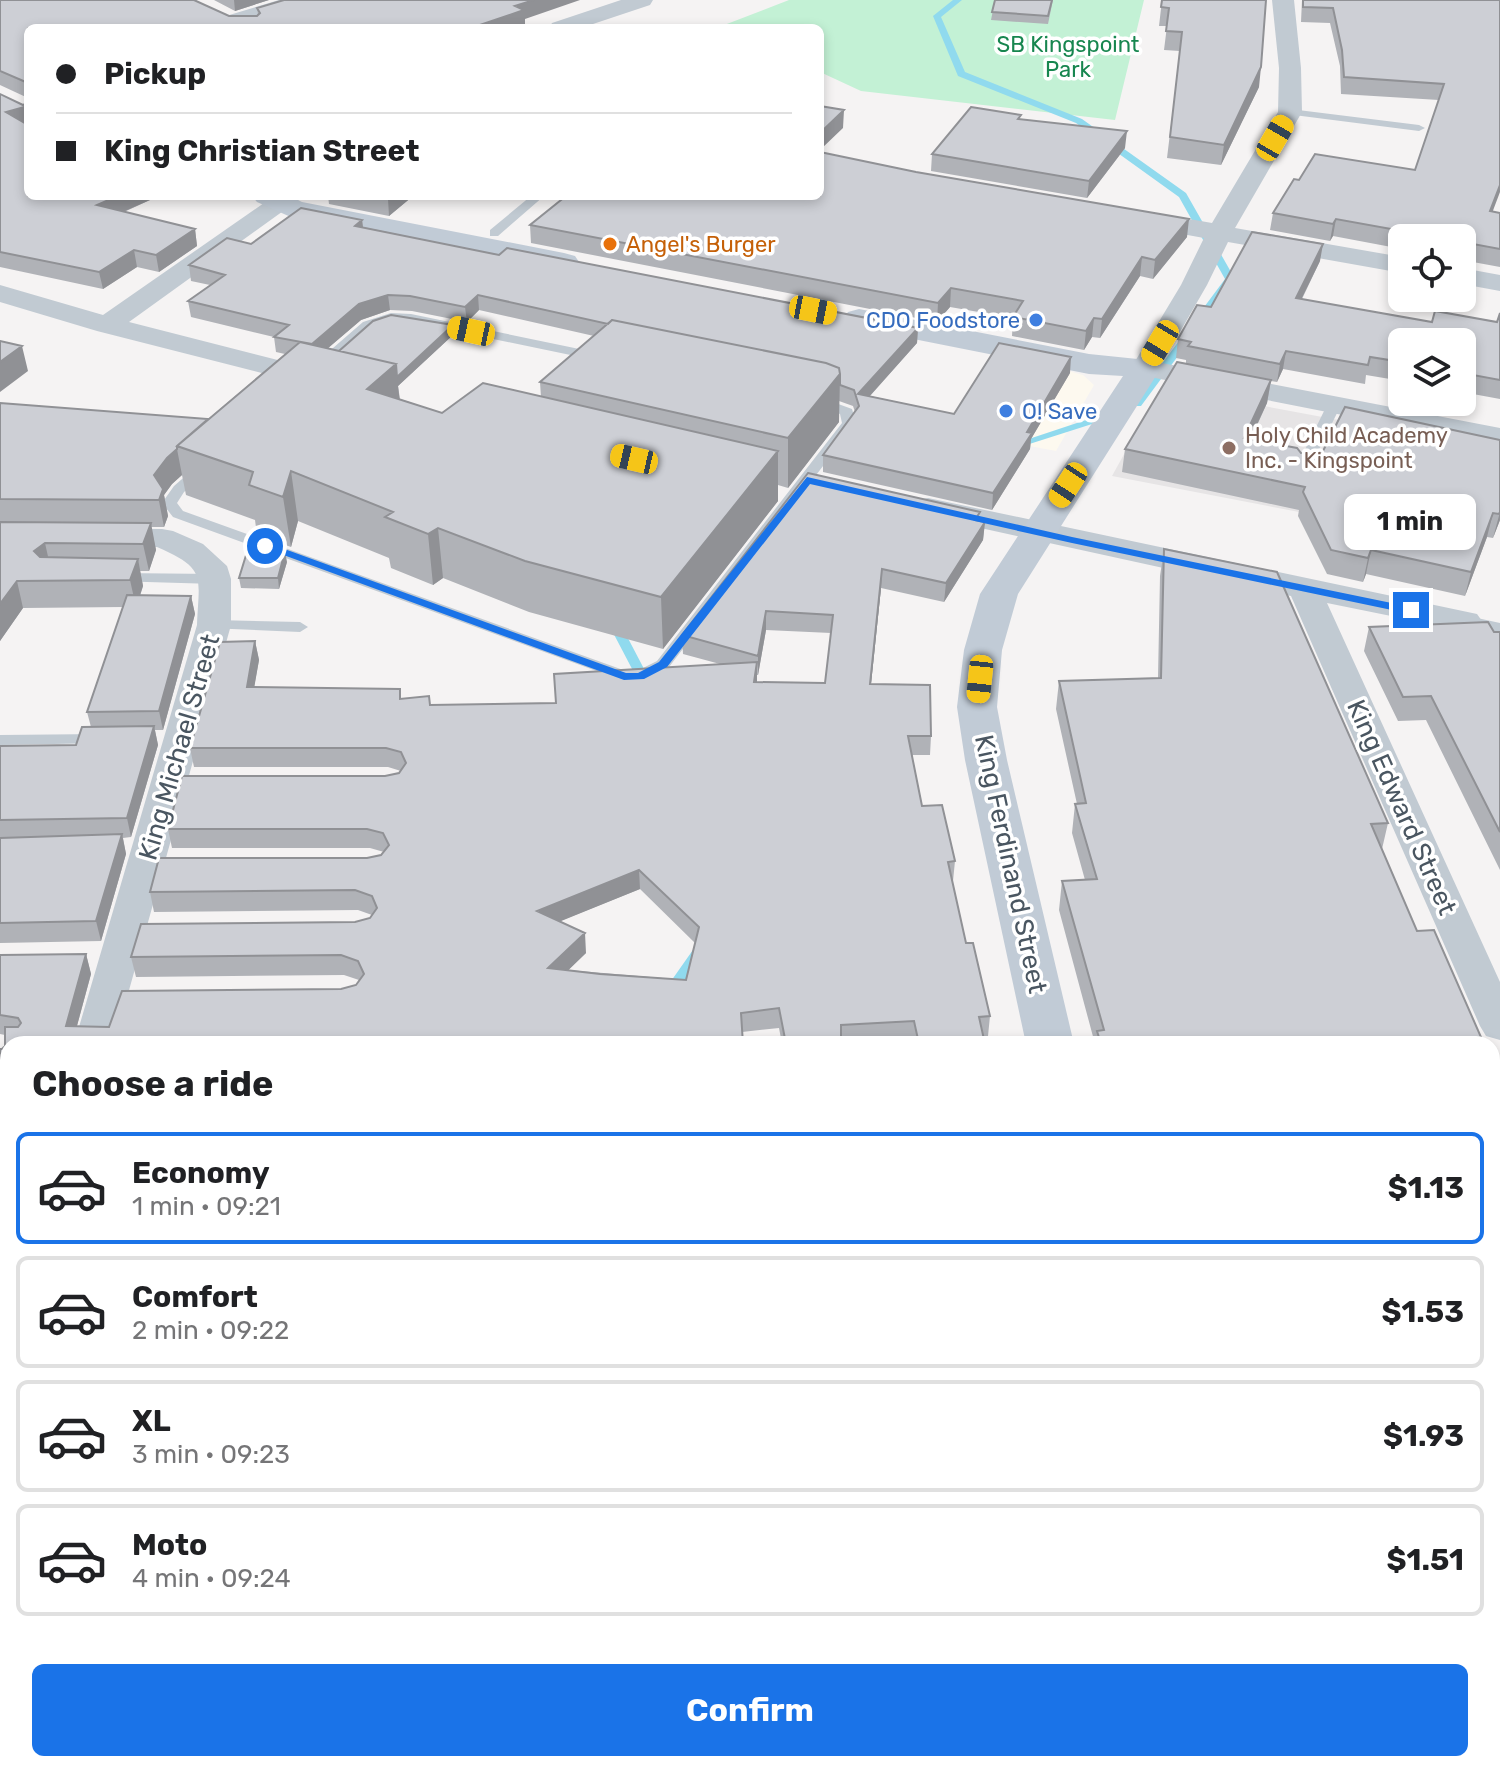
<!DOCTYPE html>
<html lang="en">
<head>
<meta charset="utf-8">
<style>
  :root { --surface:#fff; --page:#f2f2f2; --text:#202124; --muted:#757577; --line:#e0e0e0; --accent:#1a73e8 }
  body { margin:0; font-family:Rubik,sans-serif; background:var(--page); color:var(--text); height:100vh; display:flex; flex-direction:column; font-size:30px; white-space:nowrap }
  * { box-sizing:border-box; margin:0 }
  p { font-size:26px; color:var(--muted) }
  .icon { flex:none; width:44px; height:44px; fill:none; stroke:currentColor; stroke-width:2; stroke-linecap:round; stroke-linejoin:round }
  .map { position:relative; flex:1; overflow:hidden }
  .sheet { position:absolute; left:0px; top:1036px; width:1500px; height:736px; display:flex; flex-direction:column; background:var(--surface); border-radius:24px 24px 0 0; box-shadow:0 4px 12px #0003 }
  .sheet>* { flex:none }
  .hud { position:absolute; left:24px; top:24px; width:800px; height:176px; border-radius:12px; box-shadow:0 4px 12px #0003; display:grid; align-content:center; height:176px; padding:0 32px; background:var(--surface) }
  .controls { position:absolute; left:1388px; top:224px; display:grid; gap:16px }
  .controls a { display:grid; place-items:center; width:88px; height:88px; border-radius:12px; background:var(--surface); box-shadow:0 4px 12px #0003; font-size:40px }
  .end { position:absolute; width:36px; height:36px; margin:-18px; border:10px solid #1a73e8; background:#fff; box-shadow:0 0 0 4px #fff }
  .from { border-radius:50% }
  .bubble { position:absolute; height:56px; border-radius:12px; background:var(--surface); box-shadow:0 4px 12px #0003; font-size:26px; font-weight:700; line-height:56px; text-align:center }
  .car { position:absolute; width:24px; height:48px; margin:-24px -12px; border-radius:10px; box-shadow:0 0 6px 2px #0007; background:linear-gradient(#f5c518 24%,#345 0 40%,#f5c518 0 76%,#345 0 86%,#f5c518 0) }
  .hud b { display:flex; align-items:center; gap:28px; height:76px; font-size:30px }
  .hud b+b { border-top:2px solid var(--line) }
  .hud i { width:20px; height:20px; background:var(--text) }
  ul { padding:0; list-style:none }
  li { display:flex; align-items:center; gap:24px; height:112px; margin:0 16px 12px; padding:0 16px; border:4px solid var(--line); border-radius:12px }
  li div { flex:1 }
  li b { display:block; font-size:30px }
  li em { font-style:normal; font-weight:700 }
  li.active { border-color:var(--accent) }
  li>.icon { width:72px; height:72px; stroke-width:1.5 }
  h2 { padding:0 32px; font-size:36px; line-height:96px }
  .button { display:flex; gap:16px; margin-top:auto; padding:16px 32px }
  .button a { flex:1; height:92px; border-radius:12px; background:var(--accent); color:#fff; font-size:32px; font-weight:700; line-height:92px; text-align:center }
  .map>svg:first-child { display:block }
  .commercial { fill:#fdf9ef }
  .education { fill:#e6e4e5 }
  .green { fill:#c3f1d5 }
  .water { fill:#90daee }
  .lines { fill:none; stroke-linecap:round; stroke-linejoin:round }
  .stream { fill:#90daee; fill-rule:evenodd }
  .lane { fill:#c1cad2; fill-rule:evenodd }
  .street { fill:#c1cad2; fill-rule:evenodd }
  .secondary { fill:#c1cbd6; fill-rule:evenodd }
  .wall { fill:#b0b2b7; fill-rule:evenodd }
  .shaded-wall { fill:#909195 }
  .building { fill:#cdcfd5; stroke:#909195; stroke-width:2; fill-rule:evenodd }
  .route { fill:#1a73e8 }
  .food-dot { fill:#e8710a; stroke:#fff; stroke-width:3 }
  .shop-dot { fill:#3f7fe0; stroke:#fff; stroke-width:3 }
  .education-dot { fill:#8d6e63; stroke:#fff; stroke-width:3 }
  .labels { text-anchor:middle; stroke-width:7; stroke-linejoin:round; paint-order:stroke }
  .far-park-label { font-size:22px; fill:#17864f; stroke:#fff }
  .far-food-label { font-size:22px; fill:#c56008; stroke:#fff; text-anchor:start }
  .far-shop-label { font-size:22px; fill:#366cbe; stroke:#fff; text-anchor:end }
  .far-education-label { font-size:22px; fill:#785e54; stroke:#fff; text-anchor:start }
  .street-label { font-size:26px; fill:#4a5661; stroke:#fff }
</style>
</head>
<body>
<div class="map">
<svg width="1500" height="1772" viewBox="0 0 1500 1772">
  <rect width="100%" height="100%" fill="#f5f3f3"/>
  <!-- commercial -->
  <path class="commercial" d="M1062,369l21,6 11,10 -38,66 -108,-20z"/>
  <!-- education -->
  <path class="education" d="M1161,387l183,34 -45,91 -187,-36z"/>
  <!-- green -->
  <path class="green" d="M789,0h355l-29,120 -254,-29 -41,-19v-44l-101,-1z
    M1492,1627h8v87l-8,-1z
    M8,1763v1h91l-24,8h-75v-6z
    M399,1764h93v8h-87z"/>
  <!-- water -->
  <path class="water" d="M8,1678v85l-8,3v-86z"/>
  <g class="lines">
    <!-- stream -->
    <path class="stream" d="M953,0h9l-21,17 24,55 117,47 104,74 49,86 -94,127h-8l-1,-2 93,-125 -46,-82 -103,-74 -118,-47 -25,-60z
      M1110,412l4,1v4l-94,30 -4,1 -5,-3z
      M614,619l6,4 33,63 -2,3h-8l-2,-3 -33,-63z
      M700,945l7,5c-11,17 -21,32 -30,51h-10l-2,-4 4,-13 26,-37z"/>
    <!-- lane -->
    <path class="lane" d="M1290,109l129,16 6,3 -6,3 -133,-17 -2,-2z
      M531,196h13l-46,40h-8v-6z
      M391,313l20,1 419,87 22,8 4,14 -187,244 -23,12 -22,2 -451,-164 -11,-14 12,-17 189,-164zM392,321l19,1 415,86 14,6 2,9 -185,238 -20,10h-11l-443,-160 -6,-8 7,-11 189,-164z
      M1334,401l7,4 -32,65 -2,3h-10l-2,-3 32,-65z
      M118,573l97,1 8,5 -8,5 -102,-3 -3,-3z
      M1468,616l32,7v10l-38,-9 -2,-3 2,-3z
      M214,620l86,2 8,5 -8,5 -92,-4 -2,-3 2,-3z
      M101,734l6,1 2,4 -2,4 -107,2v-10z"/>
    <!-- street -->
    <path class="street" d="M279,0h33l-3,5 -75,23 -11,-7 3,-5z
      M621,0h32l-3,5 -69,23h-32l3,-5z
      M1272,0h22l7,68 1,44 -67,116 167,29v16l-174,-31 -21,43 -45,78 338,65v18l-355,-70 -10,-2 -4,-6 50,-83 23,-47 -66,-12 -9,-3 -4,-5 4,-5 9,-3 74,13 66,-111 1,-44z
      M274,196h30l-175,126 188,48 4,6 -4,6 -10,3 -10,-3 -200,-51 -97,-29v-17l103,30z
      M1462,268l38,7v16l-38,-7z
      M928,498l549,116 5,7 -5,7 -12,3 -138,-28 173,379v58l-14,-4 -6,-10 -189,-430 -374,-82 -4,-7 4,-7z
      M0,528l162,1 11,2 30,13 24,22 4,13v46l-117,419h-40l123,-419c2,-50 10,-56 -40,-78l-157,-1z
      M0,1125h8v32h-8z"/>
    <!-- secondary -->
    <path class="secondary" d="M252,196h38l12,6 262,51 11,3 4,6 -4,6 -11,3 -271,-53 -36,-16z
      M859,309l230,45 68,7 4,7 -143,226 -16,56 -5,57 10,53 67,284h-48l-61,-284 -8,-53 7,-57 16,-56 143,-218 -34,-2 -241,-48 -5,-7 5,-7z
      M1492,1265h8v42h-8z"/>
  </g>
  <!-- wall -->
  <path class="wall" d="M0,0l229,16 29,-1 -1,-7 268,11v6l-497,3v95l-3,1 3,72h121l1,4 -26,12 71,17 2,17 -38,26 -22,-5 -34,22 -103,-22v-173l23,11 5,-3v-4l-28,-13z
    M214,0h55l-34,11z
    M995,0h58l-5,24 -57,-4z
    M1162,0l97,87 -38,78 -54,-7 13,-107 -16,-1 3,-24h-8z
    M1302,0h198l-7,212 7,1v54l-38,-7v-22h-60v11l-69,-13 -3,5 -60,-11 3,-17 26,-33 116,-10 24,-70 -98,-6 -1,-28 -10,-43 -29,-1z
    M1021,120l104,28 -38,50 -156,-27 1,-17z
    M328,196h85l-24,20 -60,-12z
    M362,220l1,7 136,28 419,73 -1,15 -47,53 84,18 116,-41 -39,66 -1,10 -38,61 -169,-38v-17l32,-43 -2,-6 -14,-5v21l-51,66 -10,-3v16l-115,148 -134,-37 -86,-34 -10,7 -42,-17 -2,-10 -91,-37 -7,26 -34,-12 -2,-15 -69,-25 -4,-20 -10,9 -8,11 4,21 -4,11h-13l5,23 -7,21h-9l3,15 -3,10h51l4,18 -32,116h-8l3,15 -27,92 -8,1 3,16 -25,87 -101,2v-197l76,-1 15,-18 -4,-15 36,-105 -100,1 -23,33v-238l208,16 77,-65 -9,-2 -2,-15 -83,-20 -3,-16 22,-16 -19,-4 -2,-16 62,-21zM390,310l22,1 55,11 12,-12 115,26 -54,46 1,15 -99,16 -42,-14 -2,-13 56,-52 -1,-9 -114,26 -11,-3 33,-28z
    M530,225l657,12 -34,42 -13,-3 -40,62 -8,-1 -8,13 -72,-14 1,-18 -63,-11 -13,15 -406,-79z
    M1320,261l-18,38 130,23h65l3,-9v86l-38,-7v-50h-60v39l-36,-6 -1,9 -82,-15 -6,13 -6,-1 -4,22 -16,36 50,14h21l178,-13v80l-7,18 -6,-1 -22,59 -99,-22 -3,8 -36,-8 -29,-58 1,-6 -177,-38 3,-23 61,-85v-4l-10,-2 2,-19 33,-32z
    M979,521l6,1 -2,18 -39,62 -63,-14 -10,96 60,52 -1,19h-18l10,51 33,55 -2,20h-1l14,62 24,73 -2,20h-5l2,8h-71l-1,-3 -52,3h-79l-3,-16 -37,4 -734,12v531l-8,1v-323l5,-3v-16l-5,1 7,-114h-7v-72h2l3,-3v-11l-5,-1v-79l86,-1 5,20 -14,52 32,1 232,-38 15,-4 3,-5 -15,-5 -208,2 -5,-20 224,-35 15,-4 2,-3 -14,-5 -204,2 -4,-20 217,-34 14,-3 3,-3 -14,-4h-198l-4,-19 231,-56 2,-2 -13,-4h-194l-4,-19 65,-107 4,19 -5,27 147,12 29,6 126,-2 164,-39 -37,-10 -1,-19zM766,630l65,3 -6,50 -68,-1v-7h1zM640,889l55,54 -9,37 -118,-10 18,-17 -26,-32z
    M1164,549l224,274 -6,26 35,82 67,113h-389l-36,-134 3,-29 23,-1 -13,-47 3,-29h2l-21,-95 3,-28 99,-3 2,-102z
    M287,562l-8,27 -38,-1 -2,-10z
    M1369,627l131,5v238l-74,-150 -28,1 -34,-70z
    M1492,1062l8,18v143l-8,1z
    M1492,1441l8,8v76h-8z"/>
  <!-- shaded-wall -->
  <path class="shaded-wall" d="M234,0h35l-34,11z
    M534,0h46l-55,19v6l-8,3h-46l44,-22z
    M1261,67l-2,20 -38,78 3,-20z
    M28,106v17l-18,5 -4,-16z
    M844,110l-1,18 -23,22v-17z
    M1127,131l-2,17 -38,50 2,-17z
    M1500,185v7l-14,37 4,-18z
    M118,196h31l1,4 -50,22 -3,-17z
    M392,196h21l-24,20 -1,-17z
    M1189,219l-2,18 -34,42 2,-19z
    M1336,219l-3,17 -3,5 3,-17z
    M362,220l2,15 -9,-9z
    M195,229l2,17 -38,26 -3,-17z
    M1323,244l-3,17 -27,55 3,-18z
    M134,250l3,17 -34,22 -4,-17z
    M1142,257l-2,19 -40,62 2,-19z
    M951,288l-1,19 -13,15 1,-19z
    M388,295l2,15 -29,10 -48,41 -2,-16 48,-41z
    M478,295l1,15 -12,12 -2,-15z
    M1094,318l-2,19 -8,13 2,-19z
    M453,325l1,9 -56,52 3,26 -34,-23 29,-25z
    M918,328l-1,15 -58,65 -1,-14z
    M22,346l6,25 -28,21v-30z
    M1286,351l-3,18 -6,13 3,-18z
    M1071,357l-1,16 -39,66 -1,10 -38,61 1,-17 34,-61z
    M840,374l-1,48 -51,66v-50z
    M1271,380l-4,23 -27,58 4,-23z
    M177,449l5,26 -10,9 -8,11 4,21 -4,11 -10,-52 13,-17z
    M778,451v50l-115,148 -2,-52z
    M291,471l7,50 -7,26 -8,-50z
    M1500,512v8l-7,18z
    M1493,513l-6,24 -22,59 6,-24z
    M985,522l-2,18 -39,62 2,-19z
    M151,523l5,27 -7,21 -6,-27z
    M438,528l5,50 -10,7 -5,-51z
    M45,543l6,27 -17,-19z
    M1371,550l-5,24 -3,8 5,-24z
    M285,551l2,11 -8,27 -1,-11z
    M138,559l5,27 -7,21 -6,-27z
    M882,569l-1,19 -12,115 1,-19z
    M17,581l6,27 -23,33v-37z
    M191,596l4,18 -32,116 -4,-19z
    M766,611v19l-8,45v-19z
    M255,641l4,19 -8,46 -4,-19z
    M757,662v19l-3,20v-19z
    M154,726l4,19 -27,92 -4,-19z
    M122,834l4,20 -25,87 -5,-20z
    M639,870l1,19 -101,41 -2,-19z
    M585,933l1,20 -36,35 -2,-20z
    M86,954l5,20 -19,70 -6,-18z
    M0,1213h2l6,20 -8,2z"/>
  <!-- building -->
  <path class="building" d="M0,0h194l35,16h28l3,-3 -3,-5 27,-8h250l-19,6 9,4 -53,18h-443v78l-22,6 22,13v71h90l-21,9 98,24 -39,26 -22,-5 -35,22 -99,-20v-158l23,11 5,-3v-19l-28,-12z
    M995,0h57l-4,16 -56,-4z
    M1162,0h104l-5,67 -37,78 -54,-8 12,-105 -16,-1 3,-23 -8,-1z
    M1303,0h197v185l-10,26 10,2v36l-38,-7v-4h-21l-105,-19 -3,5 -60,-11 21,-34 5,1 16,-26 100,16 29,-86 -100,-7 -2,-27 -9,-42 -30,-1z
    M820,106l24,4 -24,23z
    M971,107l50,8 -3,4 109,12 -38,50 -157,-27z
    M820,152l96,20 273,47 -34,41 -13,-3 -40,62 -8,-1 -8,13 -73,-14 10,-16 -72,-13 -13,15 -408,-78 36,-29h254z
    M371,196h21l-4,3z
    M301,208l61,12 -7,6 144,29 8,-7 411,80 -60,66 96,20 45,-71 72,14 -44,75 5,1 -39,60 -170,-38 36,-49 -5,-16 -14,-5v-11l-1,-6 -13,-5 -214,-43 -4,4 -130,-29 -13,12 -55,-11 -22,-1 -29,9 -47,40 -38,-7 15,-12 -101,-24 37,-26 -36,-10 38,-27 24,6z
    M1252,232l71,12 -27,54 136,24 3,-11 62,11 3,-9v67l-38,-7v-31h-60v20l-32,-5 -2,8 -82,-14 -6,13 -92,-18 3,-4 -13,-3 19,-34 14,2z
    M391,315l62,10 -56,52 -1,-13 -57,-13 34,-30z
    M612,320l214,43 13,5 1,6 -52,64 -248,-56z
    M0,341l22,5 -22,16z
    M300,342l96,22 -29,25 75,24 41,-30 295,68 -117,146 -136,-36 -87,-33 -10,6 -43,-17 8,-5 -102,-41 -8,26 -34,-12 4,-13 -76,-26z
    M1177,362l94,18 -27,58 53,10 4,5h21l23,-46 155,33v72l-1,2 -6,-1 -22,59 -100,-22 -3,8 -37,-8 -28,-58 2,-5 -180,-38z
    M0,403l208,16 -31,27v3l-10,9 -13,17 9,14 -4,11 -159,-1z
    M808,473l172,39 -5,8 10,2 -39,61 -64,-14 -12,115 60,1 1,51h-23l14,70 20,-1 13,56 -7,1 18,81h7l17,73 -11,1 6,27h-66l-5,-23 -73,4v19h-55l-7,-36 -38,5 2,31h-735v57h-8v-52h2l3,-3v-19h13l3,-4 -3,-5 -18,-3v-60l86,-1 -20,72 43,1 13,-36 219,-2 15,-4 8,-11 -6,-13 -17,-6 -210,2 10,-33 214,-2 15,-4 7,-10 -5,-12 -17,-6 -205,2 9,-34h208l14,-3 8,-10 -6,-12 -16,-4h-199l14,-53h203l14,-3 7,-10 -5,-11 -15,-4h-196l30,-106 35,-1 -8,46 153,2v10l29,-3 1,9 126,-2 -2,-29 203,-12 -3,20 71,1 8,-68 -67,-4 -8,45 -76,-21zM639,870l60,57 -13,53 -86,-6 -52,-6 37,-35 -48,-22z
    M0,522l151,1 -8,21 -98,-1 -11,8 6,6 98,2 -8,21 -113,1 -17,23z
    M251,539l34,12 -7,27h-39z
    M1164,549l113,23 111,251 -17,1 46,107 17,-1 50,114h-383l-4,-13 7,-1 -42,-149 35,-2 -22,-75 11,-1 -27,-122 102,-3z
    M127,595l64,1 -32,115 -72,1z
    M1488,622l6,10h6v200l-69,-136 -28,1 -34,-70z
    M154,726l-27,92 -127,2v-74l76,-1 6,-18z
    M122,834l-26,87 -96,2v-85z
    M1492,1062l8,18v114l-8,1z
    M8,1119v436l-8,1v-303l5,-3v-34l-3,-3h-2v-67z
    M1492,1441h5l3,8v39h-8z
    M487,1764h252l-1,8h-251z"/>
  <!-- route -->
  <path class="route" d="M807,477l265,60 339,70 6,3 -6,4 -339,-71 -262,-59 -143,183 -23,12 -20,1 -365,-134 9,-3 358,130h12l21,-11z"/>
  <!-- markers -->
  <circle class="food-dot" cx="610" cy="244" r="8"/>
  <g class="shop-dot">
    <circle cx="1036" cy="320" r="8"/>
    <circle cx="1006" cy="411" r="8"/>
  </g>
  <circle class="education-dot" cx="1229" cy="448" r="8"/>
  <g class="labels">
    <!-- far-park labels -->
    <g class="far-park-label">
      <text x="1068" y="52">SB Kingspoint<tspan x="1068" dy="25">Park</tspan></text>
    </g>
    <!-- far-food labels -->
    <g class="far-food-label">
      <text x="626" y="252">Angel's Burger</text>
    </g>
    <!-- far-shop labels -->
    <g class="far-shop-label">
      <text x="1020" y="328">CDO Foodstore</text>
      <text x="1022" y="419" text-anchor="start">O! Save</text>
    </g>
    <!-- far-education labels -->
    <g class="far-education-label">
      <text x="1245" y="443">Holy Child Academy<tspan x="1245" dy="25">Inc. - Kingspoint</tspan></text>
    </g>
    <!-- street labels -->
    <g class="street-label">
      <text transform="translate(179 747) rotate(-74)" y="9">King Michael Street</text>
      <text transform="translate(1402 807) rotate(66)" y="9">King Edward Street</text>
      <text transform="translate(1011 864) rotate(78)" y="9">King Ferdinand Street</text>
    </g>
  </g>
</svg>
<div class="controls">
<a><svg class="icon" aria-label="locate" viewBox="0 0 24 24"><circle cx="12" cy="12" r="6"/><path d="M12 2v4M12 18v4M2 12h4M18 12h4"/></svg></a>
<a><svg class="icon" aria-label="layers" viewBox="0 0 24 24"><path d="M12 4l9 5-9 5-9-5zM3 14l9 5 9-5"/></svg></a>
</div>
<i class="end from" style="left:265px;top:546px"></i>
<i class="end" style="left:1411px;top:610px"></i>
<div class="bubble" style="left:1344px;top:494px;width:132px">1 min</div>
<i class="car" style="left:1275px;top:138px;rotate:30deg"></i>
<i class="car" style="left:813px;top:310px;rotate:101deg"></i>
<i class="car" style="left:471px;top:331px;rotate:282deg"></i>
<i class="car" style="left:1160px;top:343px;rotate:211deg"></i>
<i class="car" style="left:634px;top:459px;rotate:283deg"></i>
<i class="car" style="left:1068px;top:485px;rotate:213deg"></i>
<i class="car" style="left:980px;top:679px;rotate:186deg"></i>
<div class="hud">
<b><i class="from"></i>Pickup</b>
<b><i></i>King Christian Street</b>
</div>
<section class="sheet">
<h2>Choose a ride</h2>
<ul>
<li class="active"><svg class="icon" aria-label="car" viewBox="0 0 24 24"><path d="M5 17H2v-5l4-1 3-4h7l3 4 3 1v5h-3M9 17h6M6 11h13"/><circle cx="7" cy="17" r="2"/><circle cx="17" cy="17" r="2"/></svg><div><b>Economy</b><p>1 min · 09:21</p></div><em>$1.13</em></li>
<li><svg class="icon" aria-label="car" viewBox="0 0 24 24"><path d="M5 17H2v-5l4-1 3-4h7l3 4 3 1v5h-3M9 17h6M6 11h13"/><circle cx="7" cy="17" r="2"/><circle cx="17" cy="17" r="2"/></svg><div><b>Comfort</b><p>2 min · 09:22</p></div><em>$1.53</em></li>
<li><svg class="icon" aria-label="car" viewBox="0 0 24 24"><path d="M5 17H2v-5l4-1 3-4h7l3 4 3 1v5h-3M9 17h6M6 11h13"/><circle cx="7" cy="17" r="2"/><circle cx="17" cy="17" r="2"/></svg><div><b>XL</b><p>3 min · 09:23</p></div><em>$1.93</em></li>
<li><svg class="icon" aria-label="car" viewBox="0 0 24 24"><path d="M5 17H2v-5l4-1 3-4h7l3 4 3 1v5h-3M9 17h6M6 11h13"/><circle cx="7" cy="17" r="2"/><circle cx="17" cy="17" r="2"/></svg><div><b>Moto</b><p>4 min · 09:24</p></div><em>$1.51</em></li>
</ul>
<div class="button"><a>Confirm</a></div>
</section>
</div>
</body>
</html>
